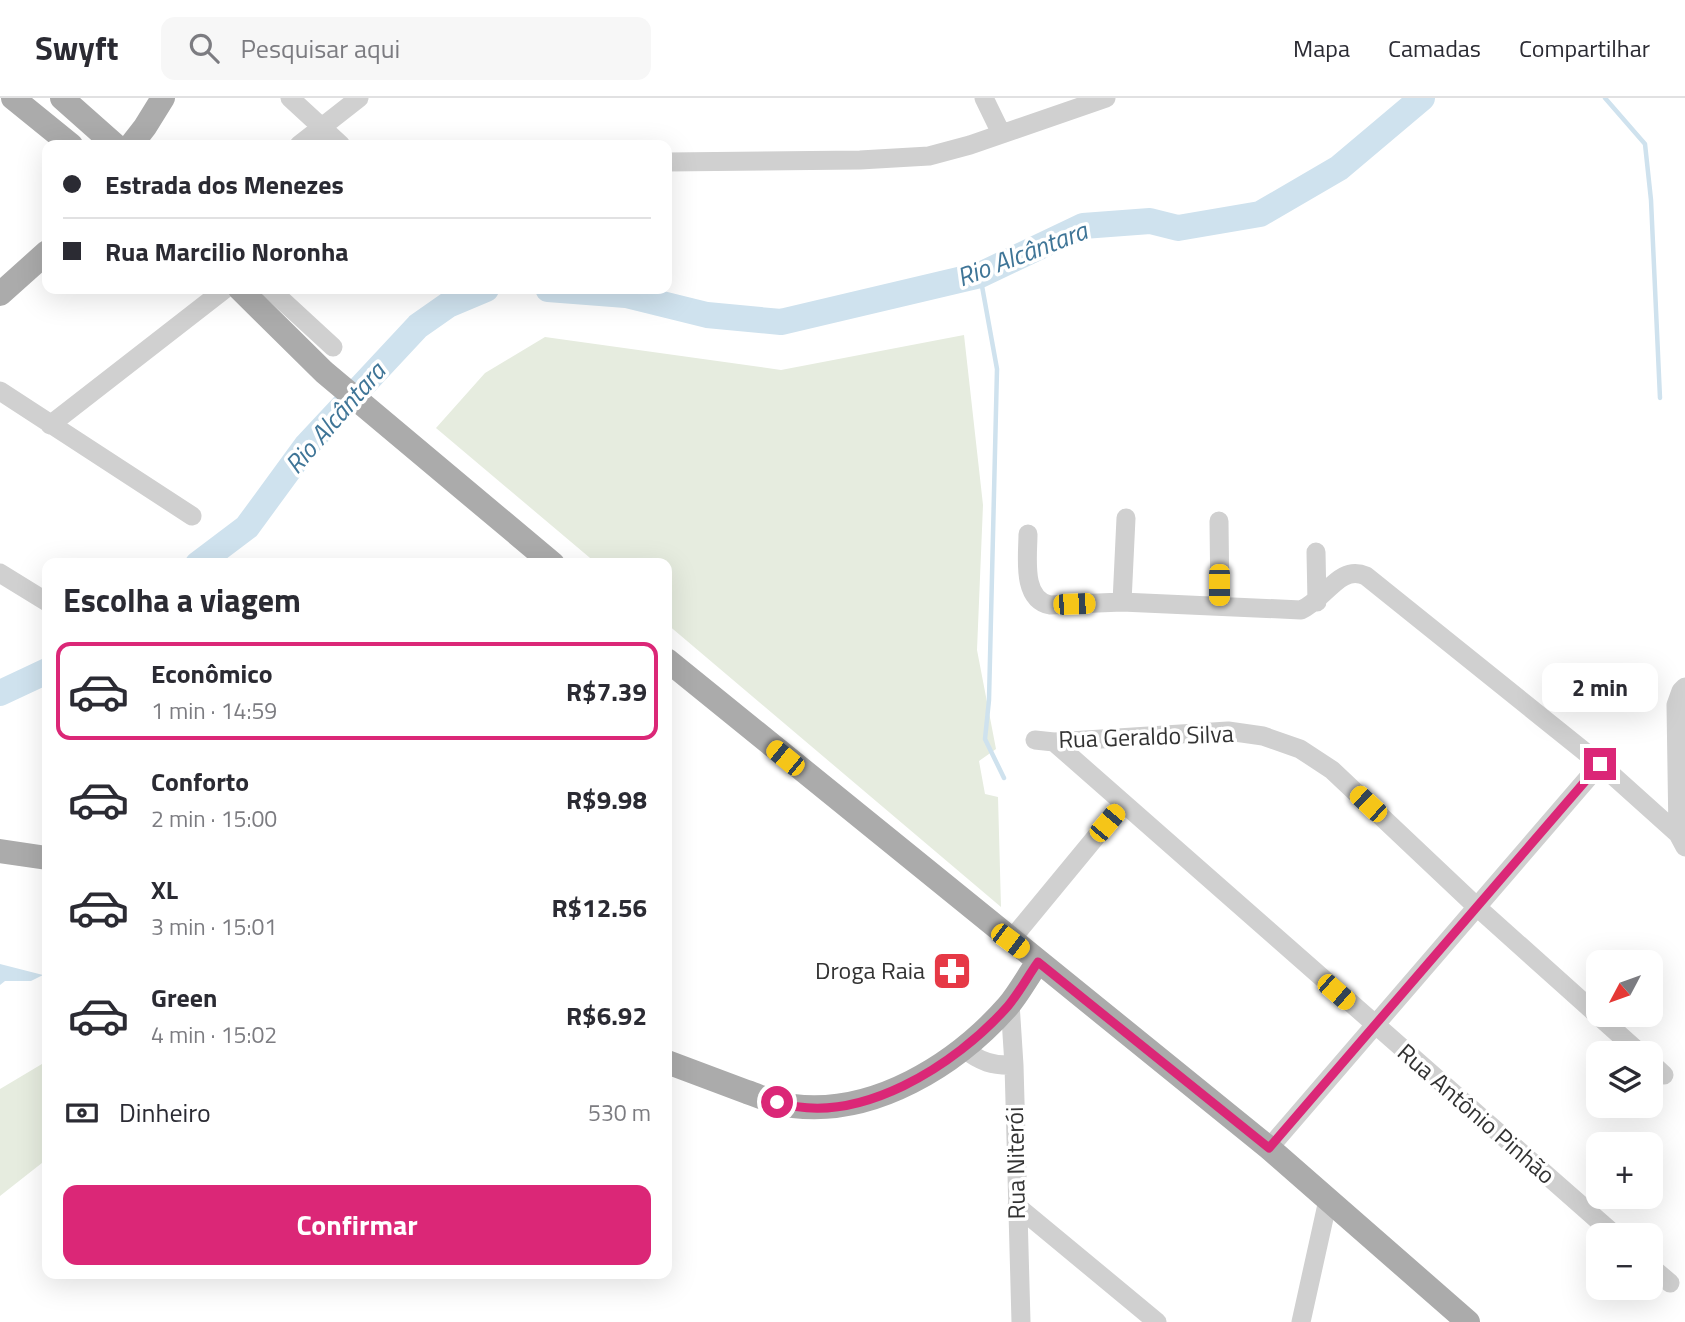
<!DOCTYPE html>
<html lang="pt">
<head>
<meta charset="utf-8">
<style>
  :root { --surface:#fff; --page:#f7f7f7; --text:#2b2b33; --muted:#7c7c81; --line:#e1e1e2; --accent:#db2777 }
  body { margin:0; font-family:"Titillium Web",sans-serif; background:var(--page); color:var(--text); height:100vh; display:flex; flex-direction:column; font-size:26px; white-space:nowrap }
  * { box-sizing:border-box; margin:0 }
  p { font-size:23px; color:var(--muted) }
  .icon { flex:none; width:38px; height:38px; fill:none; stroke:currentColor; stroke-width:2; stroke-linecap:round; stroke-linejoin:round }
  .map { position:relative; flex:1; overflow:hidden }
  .drawer { position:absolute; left:42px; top:460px; width:630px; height:721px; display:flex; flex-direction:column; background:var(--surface); border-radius:14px; box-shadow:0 7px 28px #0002 }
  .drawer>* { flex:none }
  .hud { position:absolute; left:42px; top:42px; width:630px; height:154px; border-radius:14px; box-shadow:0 7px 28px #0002; display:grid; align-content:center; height:154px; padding:0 21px; background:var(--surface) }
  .needle { width:46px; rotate:229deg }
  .tools { position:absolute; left:1586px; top:852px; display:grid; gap:14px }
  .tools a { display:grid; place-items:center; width:77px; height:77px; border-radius:14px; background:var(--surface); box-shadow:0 7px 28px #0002; font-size:35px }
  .end { position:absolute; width:32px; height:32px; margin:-16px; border:9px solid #db2777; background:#fff; box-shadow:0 0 0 4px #fff }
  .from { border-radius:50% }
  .bubble { position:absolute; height:49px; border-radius:14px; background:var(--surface); box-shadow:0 7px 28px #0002; font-size:23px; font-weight:700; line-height:49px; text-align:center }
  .car { position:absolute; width:21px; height:42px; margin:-21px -10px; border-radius:9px; box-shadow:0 0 5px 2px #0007; background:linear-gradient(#f5c518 24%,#345 0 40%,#f5c518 0 76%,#345 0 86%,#f5c518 0) }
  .hud b { display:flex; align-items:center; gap:24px; height:66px; font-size:26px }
  .hud b+b { border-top:2px solid var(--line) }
  .hud i { width:18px; height:18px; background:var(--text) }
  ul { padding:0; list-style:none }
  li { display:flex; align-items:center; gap:21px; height:98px; margin:0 14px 10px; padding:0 7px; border:4px solid transparent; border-radius:14px }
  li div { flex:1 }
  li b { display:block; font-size:26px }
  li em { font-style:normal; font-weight:700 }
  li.current { border-color:var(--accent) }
  li>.icon { width:63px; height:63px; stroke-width:1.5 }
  h2 { padding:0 21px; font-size:32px; line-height:84px }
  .pay { display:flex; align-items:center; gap:18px; height:77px; padding:0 21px; font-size:26px }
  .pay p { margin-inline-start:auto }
  .cta { display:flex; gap:14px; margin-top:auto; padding:14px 21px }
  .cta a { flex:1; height:80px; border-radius:14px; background:var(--accent); color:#fff; font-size:28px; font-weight:700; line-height:80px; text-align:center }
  header { display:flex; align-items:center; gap:42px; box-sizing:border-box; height:98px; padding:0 35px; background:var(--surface); border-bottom:2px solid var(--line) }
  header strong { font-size:33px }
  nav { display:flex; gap:38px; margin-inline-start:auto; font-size:24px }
  .search { width:490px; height:63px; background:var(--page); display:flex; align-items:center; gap:18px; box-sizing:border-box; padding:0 24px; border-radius:14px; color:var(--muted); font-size:26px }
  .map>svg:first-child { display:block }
  .green { fill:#e6ecdf }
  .water { fill:#cfe2ee }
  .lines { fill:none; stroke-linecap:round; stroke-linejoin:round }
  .stream { stroke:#cfe2ee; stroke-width:4.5 }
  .river { stroke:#cfe2ee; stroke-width:26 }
  .minor { stroke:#d0d0d0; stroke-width:19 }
  .major { stroke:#ababab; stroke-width:24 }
  .route { stroke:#db2777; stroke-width:9 }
  .labels { text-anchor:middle; stroke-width:7; stroke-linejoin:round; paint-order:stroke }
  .street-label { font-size:24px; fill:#333; stroke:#fff }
  .poi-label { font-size:24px; fill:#333; stroke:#fff; text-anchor:end }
  .water-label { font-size:26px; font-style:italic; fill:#3f7597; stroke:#fff }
</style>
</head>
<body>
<header>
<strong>Swyft</strong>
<div class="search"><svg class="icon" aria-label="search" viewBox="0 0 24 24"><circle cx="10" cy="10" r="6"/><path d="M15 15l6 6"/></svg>Pesquisar aqui</div>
<nav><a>Mapa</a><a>Camadas</a><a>Compartilhar</a></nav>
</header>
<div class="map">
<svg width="1685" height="1224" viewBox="0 0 1685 1224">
  <rect width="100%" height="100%" fill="#fff"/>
  <!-- green -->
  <path class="green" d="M964,237l19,170 -6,145 19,99 -17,12 6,33 13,3 3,110 -334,-283v-60l-71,-1 -160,-135 49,-55 60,-36 236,33z
    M47,963v98l-47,37v-107z"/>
  <!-- water -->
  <path class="water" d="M0,866l43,11 -12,6h-26l-5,4z"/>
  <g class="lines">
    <!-- stream -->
    <path class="stream" d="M1605,0l40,46 6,56 9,198
      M980,177l17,94 -8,331 -4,39 19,39"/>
    <!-- river -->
    <path class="river" d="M548,191l78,6 81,20 74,7 199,-47 103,-49 67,-5 28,7 82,-14 79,-46 83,-70
      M198,466l49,-37 60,-82 111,-119 30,-21 38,-16
      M0,595l47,-22"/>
    <!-- minor -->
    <path class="minor" d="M290,0l51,47
      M984,0l17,35
      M299,47l60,-47
      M667,64l193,-2 69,-4 41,-11 136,-47
      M270,191l63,58
      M0,293l192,125
      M50,327l175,-136
      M1219,423l1,85
      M1028,436c0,22 -7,65 22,71l72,-3 179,8c25,-11 38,-46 65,-34l234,188 78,70 7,13
      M1316,454l1,50
      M0,475l47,29
      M1122,504l4,-84
      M1035,642l19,2 174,-11 35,5 37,13 32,21 145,137 164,147
      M1054,644l562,494
      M1678,736l-2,-129 5,-14 4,-4
      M1010,843l113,-137
      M1010,905l4,62 7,257
      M963,950c17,14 30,18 51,17
      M1650,964l14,13
      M1269,1050l331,-384
      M1017,1108l140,116
      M1650,1168l20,17
      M1301,1224l27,-122"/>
    <!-- major -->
    <path class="major" d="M13,0l58,47
      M62,0l53,47
      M131,47l14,-18 18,-29
      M240,191l84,83 229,192
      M0,196l47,-42
      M667,562l602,488 199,174
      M0,753l47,7
      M667,964c27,10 53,20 80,30 15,5 31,13 46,14 81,10 163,-41 215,-100 11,-13 20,-30 30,-44"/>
  </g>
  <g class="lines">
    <!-- route -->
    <path class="route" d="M777,1004c81,26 179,-37 231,-96 11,-13 20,-30 30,-44l231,186 331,-384"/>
  </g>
  <!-- icons -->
  <defs>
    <g id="pharmacy-square" transform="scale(2.0125)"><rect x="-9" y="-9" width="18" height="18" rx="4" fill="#e63946" stroke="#fff"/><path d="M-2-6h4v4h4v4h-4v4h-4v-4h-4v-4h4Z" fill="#fff"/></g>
  </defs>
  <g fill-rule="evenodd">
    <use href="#pharmacy-square" x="952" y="873"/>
  </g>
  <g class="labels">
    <!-- street labels -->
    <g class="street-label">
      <text transform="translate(1146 639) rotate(-2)" y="8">Rua Geraldo Silva</text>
      <text transform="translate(1476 1016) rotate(41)" y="8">Rua Antônio Pinhão</text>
      <text transform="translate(1016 1065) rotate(-91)" y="8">Rua Niterói</text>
    </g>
    <!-- poi labels -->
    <g class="poi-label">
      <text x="925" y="881">Droga Raia</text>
    </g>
    <!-- water labels -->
    <g class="water-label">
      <text transform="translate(1022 156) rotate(-21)" y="9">Rio Alcântara</text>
      <text transform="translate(335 320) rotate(-49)" y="9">Rio Alcântara</text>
    </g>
  </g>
</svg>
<div class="tools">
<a><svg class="needle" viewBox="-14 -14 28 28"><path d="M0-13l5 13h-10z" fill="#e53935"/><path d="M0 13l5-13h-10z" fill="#7c7c81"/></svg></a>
<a><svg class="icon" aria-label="layers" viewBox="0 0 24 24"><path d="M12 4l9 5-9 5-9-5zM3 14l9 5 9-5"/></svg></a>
<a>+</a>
<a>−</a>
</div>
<i class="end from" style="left:777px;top:1004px"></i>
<i class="end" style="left:1600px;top:666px"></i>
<div class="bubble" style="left:1542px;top:565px;width:116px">2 min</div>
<i class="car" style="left:1219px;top:487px;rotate:180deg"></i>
<i class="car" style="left:1074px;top:506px;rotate:88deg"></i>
<i class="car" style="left:785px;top:660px;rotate:309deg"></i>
<i class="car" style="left:1368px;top:706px;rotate:313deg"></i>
<i class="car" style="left:1107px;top:725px;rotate:40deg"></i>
<i class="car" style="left:1010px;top:843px;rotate:127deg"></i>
<i class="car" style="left:1336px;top:894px;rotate:131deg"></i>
<div class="hud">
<b><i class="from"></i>Estrada dos Menezes</b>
<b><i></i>Rua Marcilio Noronha</b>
</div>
<section class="drawer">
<h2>Escolha a viagem</h2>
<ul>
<li class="current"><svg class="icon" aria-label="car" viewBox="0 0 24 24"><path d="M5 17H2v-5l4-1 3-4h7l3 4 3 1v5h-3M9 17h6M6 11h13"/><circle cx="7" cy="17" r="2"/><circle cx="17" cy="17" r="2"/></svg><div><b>Econômico</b><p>1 min · 14:59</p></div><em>R$7.39</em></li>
<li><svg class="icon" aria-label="car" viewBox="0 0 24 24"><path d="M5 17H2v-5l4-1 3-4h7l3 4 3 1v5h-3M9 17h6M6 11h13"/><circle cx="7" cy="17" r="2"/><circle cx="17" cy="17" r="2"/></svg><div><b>Conforto</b><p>2 min · 15:00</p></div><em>R$9.98</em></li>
<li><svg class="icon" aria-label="car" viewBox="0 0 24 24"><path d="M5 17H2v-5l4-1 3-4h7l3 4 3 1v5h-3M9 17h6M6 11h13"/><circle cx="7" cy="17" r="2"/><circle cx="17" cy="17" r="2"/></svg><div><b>XL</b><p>3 min · 15:01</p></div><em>R$12.56</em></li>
<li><svg class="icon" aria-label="car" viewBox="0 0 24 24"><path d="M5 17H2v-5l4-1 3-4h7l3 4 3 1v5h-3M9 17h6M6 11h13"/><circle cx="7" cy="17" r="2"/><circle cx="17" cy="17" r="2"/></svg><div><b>Green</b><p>4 min · 15:02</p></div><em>R$6.92</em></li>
</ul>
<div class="pay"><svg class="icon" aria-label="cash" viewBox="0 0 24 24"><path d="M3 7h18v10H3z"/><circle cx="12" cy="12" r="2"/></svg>Dinheiro<p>530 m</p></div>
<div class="cta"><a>Confirmar</a></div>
</section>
</div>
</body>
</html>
